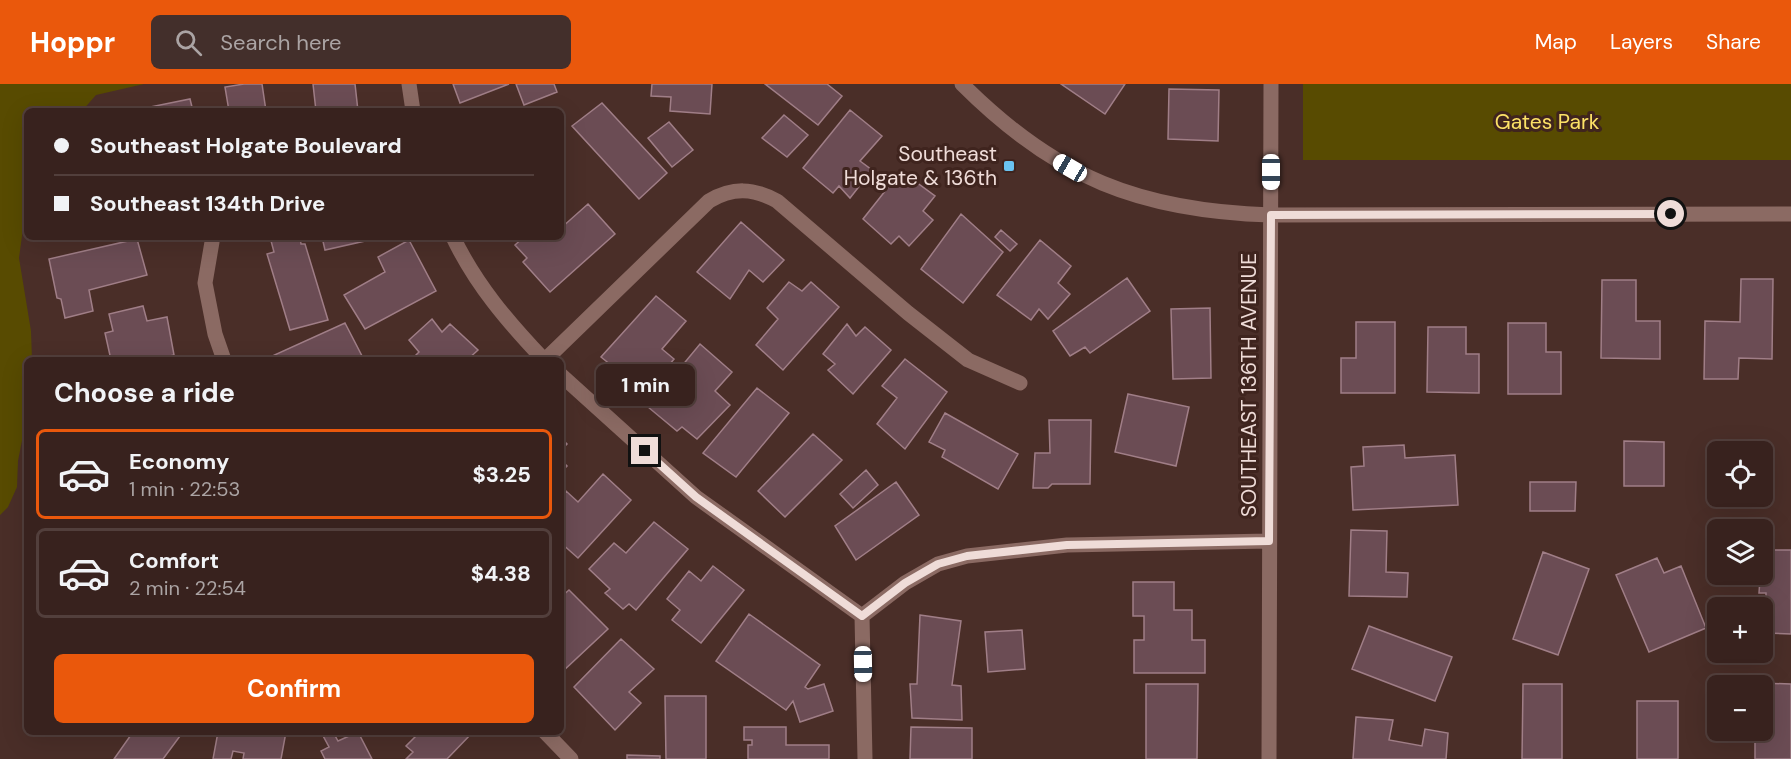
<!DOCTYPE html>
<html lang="en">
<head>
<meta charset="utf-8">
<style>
  :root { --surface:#38221e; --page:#432f2b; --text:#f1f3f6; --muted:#aba4a4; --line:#523f3c; --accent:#ea580c }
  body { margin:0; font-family:"DM Sans",sans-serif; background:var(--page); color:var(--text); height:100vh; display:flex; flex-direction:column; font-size:22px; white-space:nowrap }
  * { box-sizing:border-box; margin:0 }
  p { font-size:20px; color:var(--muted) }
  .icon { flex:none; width:33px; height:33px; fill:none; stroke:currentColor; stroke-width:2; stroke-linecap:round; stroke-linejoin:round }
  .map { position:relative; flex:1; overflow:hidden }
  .panel { position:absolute; left:24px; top:273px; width:540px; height:378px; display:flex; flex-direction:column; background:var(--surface); border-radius:9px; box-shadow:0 6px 24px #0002,0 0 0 2px var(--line) }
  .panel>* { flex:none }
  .guide { position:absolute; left:24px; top:24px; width:540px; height:132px; border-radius:9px; box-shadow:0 6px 24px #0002,0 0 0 2px var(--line); display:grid; align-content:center; height:132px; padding:0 30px; background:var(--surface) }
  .buttons { position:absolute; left:1707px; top:357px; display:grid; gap:12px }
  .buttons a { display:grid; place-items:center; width:66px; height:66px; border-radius:9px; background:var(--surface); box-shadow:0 6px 24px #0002,0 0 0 2px var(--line); font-size:30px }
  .end { position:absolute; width:27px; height:27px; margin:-14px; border:8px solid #efdcd8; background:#111; box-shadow:0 0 0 3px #111 }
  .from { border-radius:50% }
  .bubble { position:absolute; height:42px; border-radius:9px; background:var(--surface); box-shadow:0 6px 24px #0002,0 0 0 2px var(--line); font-size:20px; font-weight:700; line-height:42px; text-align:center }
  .car { position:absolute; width:18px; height:36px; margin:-18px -9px; border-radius:8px; box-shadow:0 0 4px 2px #0007; background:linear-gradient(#fff 24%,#345 0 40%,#fff 0 76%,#345 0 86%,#fff 0) }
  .guide b { display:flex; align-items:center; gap:21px; height:57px; font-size:22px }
  .guide b+b { border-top:2px solid var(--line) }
  .guide i { width:15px; height:15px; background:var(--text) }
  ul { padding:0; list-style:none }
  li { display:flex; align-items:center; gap:18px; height:90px; margin:0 12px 9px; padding:0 18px; border:3px solid var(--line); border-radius:9px }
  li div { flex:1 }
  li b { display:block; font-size:22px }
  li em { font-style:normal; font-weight:700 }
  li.current { border-color:var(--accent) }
  li>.icon { width:54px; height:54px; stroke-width:1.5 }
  h2 { padding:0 30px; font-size:27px; line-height:72px }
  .cta { display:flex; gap:12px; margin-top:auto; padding:12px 30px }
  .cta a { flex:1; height:69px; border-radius:9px; background:var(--accent); color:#fff; font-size:24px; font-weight:700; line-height:69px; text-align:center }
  header { display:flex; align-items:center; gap:36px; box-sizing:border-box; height:84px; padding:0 30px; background:var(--accent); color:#fff }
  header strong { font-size:28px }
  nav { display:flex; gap:33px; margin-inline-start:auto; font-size:21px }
  .search { width:420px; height:54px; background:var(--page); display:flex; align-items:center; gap:15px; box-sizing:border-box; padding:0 21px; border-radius:9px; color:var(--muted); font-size:22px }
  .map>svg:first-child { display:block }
  .green { fill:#584b01 }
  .building { fill:#6b4c54; stroke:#a07e87; stroke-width:1.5 }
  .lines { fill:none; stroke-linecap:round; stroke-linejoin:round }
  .minor { stroke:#8b6a63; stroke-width:15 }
  .route { stroke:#efdcd8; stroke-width:8 }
  .poi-dot { fill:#6ac3f1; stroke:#3f241e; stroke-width:2 }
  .labels { text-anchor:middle; stroke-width:6; stroke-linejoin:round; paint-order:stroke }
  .park-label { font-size:21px; fill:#fce166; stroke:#3f241e }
  .poi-label { font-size:21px; fill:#efdcd8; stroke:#3f241e; text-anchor:end }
  .street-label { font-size:21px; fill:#efdcd8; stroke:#3f241e }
</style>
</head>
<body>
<header>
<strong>Hoppr</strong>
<div class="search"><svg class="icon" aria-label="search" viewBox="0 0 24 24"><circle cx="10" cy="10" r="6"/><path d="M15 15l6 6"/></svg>Search here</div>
<nav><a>Map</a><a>Layers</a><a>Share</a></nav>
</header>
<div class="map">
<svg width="1791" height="675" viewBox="0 0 1791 675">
  <rect width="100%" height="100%" fill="#4a2e28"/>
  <!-- green -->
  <path class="green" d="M0,0h144l-48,11 -14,16h-55v88l-8,59 12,73 1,29h-5v55l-9,46 -1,26 -9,20 -8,8z
    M1303,0h488v76h-488z"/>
  <!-- building -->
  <path class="building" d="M244,0h18l4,27h-37l-4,-24z
    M313,0h42l3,27h-42z
    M453,0h56l-49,19z
    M516,0h38l3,8 -33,13z
    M652,0h60l-2,30 -40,-3 1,-14 -20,-1z
    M765,0h62l15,12 -24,29z
    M1061,0h64l-20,30z
    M1169,5l50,1 -1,51 -50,-2z
    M190,15l3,12h-42l-1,-4z
    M602,19l65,70 -28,26 -67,-73z
    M850,26l32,26 -22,25 12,9 -22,28 -11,-12 -6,7 -30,-25z
    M784,31l24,20 -21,22 -25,-19z
    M669,38l24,28 -21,17 -24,-29z
    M901,87l34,25 -12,15 10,9 -24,26 -10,-10 -8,8 -28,-25z
    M588,120l27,30 -65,58 -27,-30 4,-4 -12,-13 9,-8h37v-9z
    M961,130l42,38 -40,51 -42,-34z
    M741,138l43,38 -21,22 -14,-12 -19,29 -33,-27z
    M1001,146l16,14 -7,7 -15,-14z
    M270,153h30l1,7h4l23,76 -38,10 -23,-76 7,-2z
    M322,153h61l-58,13z
    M137,155l10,36 -58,15 4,21 -28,7 -4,-19 -4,-1 -8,-39z
    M409,156l27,51 -71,38 -21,-34 41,-23 -7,-15z
    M1040,156l31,26 -13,17 12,11 -22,25 -9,-10 -8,11 -34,-25z
    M1127,194l23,33 -60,42 -5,-6 -15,9 -17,-25z
    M1741,195h32l-1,80 -33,-1 -1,21h-34l1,-58 35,1z
    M1602,196h34v41h24v38l-59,-1z
    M789,198l13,9 9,-9 28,25 -56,63 -27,-25 22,-26 -11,-11z
    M656,212l30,25 -24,28 12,10 -23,28 -12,-12 -6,8 -32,-26z
    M143,222l4,15 20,-4 7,38 -20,5h-43l-6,-27 8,-2 -4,-17z
    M1210,224l1,70 -38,1 -2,-70z
    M432,235l10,13 8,-8 28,26 -11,10h-56l8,-8 -10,-12z
    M1356,238h39v71h-54v-35h15z
    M345,239l17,33 -8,4h-82l-2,-3z
    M1508,239h38v29h15v42h-53z
    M847,240l9,12 9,-9 26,23 -38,44 -25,-24 7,-6 -12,-10z
    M1428,243h38v27h13v39l-52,-1z
    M700,260l32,28 -17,19 15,14 -33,34 -15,-12 -5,4 -29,-24z
    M905,275l42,33 -42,57 -28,-25 20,-26 -15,-12z
    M757,304l32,25 -53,64 -33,-24z
    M1128,310l61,13 -13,59 -61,-14z
    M945,329l73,41 -20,35 -56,-32 3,-7 -16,-8z
    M1049,336h42l-1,64h-38l-4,4h-15l2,-35h15z
    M813,350l29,26 -57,57 -27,-26z
    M561,354l6,6 -6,6z
    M1624,357l40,1v44h-40z
    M1404,361l1,13 50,-3 3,50 -105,5 -2,-43 13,-1 -1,-19z
    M561,376l6,6 -6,6z
    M866,386l12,15 -25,23 -13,-14z
    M603,390l28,26 -53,58 -17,-15v-46l5,-6 12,11z
    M896,398l23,33 -63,45 -21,-34z
    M1530,398h46l-1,29h-45z
    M654,438l34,27 -52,61 -7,-6 -6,5 -18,-16 5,-4 -21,-20 25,-26 12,10z
    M1351,446l36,1 -1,41 22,1 -1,24 -58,-1z
    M1762,466h29v84l-25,-1v-40h-7z
    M1543,468l46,17 -31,86 -45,-16z
    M1657,474l7,15 17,-7 25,62 -57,24 -33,-77z
    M713,482l31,24 -43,53 -29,-23 8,-10 -13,-11 22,-28 12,10z
    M1133,498h41v28h18v30h13v33h-71v-33h10v-24h-11z
    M569,506l39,39 -45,42 -2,-3v-71z
    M749,530l71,51 -15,22 3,2 16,-5 9,27 -33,11 -7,-21 -7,9 -70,-49z
    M920,531l41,6 -9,64 9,1 1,34 -50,-2 -2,-34h7z
    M1369,542l83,31 -17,44 -83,-32z
    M1022,546l3,39 -37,3 -3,-40z
    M621,555l33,30 -25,23 12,11 -26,27 -41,-43z
    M1760,599l31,1v75h-36v-29h7v-44z
    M1146,600h52l-1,75h-51z
    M1523,600h39v75h-40z
    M665,612h41v63h-40z
    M1637,617h41v58h-41z
    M1356,633l37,3 -4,20 33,6 3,-17 23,4 -2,26h-93z
    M744,643h42v18h43v14h-81v-14h4v-5h-8z
    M911,643l61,1v31h-62z
    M133,648h50l-20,27h-49z
    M218,648h68l-5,27h-38l1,-6 -11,-2 -2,8h-18z
    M321,648h12l5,9 20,-9 14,27h-47l-4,-8 8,-4z
    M420,648h53l-26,27h-41l7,-7 -7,-6z
    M627,671l33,1v3h-33z"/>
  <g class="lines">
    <!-- minor -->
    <path class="minor" d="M409,0l4,27
      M962,0c94,94 178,127 309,131l520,-1
      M453,153c23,48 55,85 91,123
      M212,158l-7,41 10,51 9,26
      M545,276l164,-159c24,-14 44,-13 68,0l131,112 60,47 52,23
      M561,291l135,122 166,119
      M862,532l43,-33 33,-19 29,-8 100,-11 202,-4
      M862,532l3,143
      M545,648l26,27
      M1269,675l2,-675"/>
  </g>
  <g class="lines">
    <!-- route -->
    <path class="route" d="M645,367l51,46 166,119 43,-33 33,-19 29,-8 100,-11 202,-4 2,-326 400,-1"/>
  </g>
  <!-- markers -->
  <rect class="poi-dot" x="1003" y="76" width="12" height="12" rx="3"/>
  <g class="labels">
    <!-- park labels -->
    <g class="park-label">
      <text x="1547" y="45">Gates Park</text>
    </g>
    <!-- poi labels -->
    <g class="poi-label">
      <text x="997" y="77">Southeast<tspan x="997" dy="24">Holgate &amp; 136th</tspan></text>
    </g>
    <!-- street labels -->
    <g class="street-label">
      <text transform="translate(1249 301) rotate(-90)" y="7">SOUTHEAST 136TH AVENUE</text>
    </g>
  </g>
</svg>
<div class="buttons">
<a><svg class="icon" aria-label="locate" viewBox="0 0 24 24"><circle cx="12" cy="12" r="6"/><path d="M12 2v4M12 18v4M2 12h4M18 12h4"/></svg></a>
<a><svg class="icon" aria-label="layers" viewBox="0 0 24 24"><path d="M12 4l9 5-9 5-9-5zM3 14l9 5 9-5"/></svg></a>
<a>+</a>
<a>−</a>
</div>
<i class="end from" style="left:1671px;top:130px"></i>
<i class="end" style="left:645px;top:367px"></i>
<div class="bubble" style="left:596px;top:280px;width:99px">1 min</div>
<i class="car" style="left:1070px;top:84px;rotate:300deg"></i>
<i class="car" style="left:1271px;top:88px;rotate:180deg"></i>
<i class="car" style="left:863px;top:580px;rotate:179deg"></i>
<div class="guide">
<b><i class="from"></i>Southeast Holgate Boulevard</b>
<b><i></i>Southeast 134th Drive</b>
</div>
<section class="panel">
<h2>Choose a ride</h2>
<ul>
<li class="current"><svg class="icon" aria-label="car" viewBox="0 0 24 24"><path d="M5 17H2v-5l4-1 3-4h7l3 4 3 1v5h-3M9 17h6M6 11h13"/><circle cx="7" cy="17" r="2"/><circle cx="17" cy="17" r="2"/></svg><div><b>Economy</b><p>1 min · 22:53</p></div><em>$3.25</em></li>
<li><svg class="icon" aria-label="car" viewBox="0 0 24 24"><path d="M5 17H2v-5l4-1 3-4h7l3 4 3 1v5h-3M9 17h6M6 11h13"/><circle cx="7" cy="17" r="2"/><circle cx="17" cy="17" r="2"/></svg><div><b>Comfort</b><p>2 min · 22:54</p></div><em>$4.38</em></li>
</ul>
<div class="cta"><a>Confirm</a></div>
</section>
</div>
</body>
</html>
